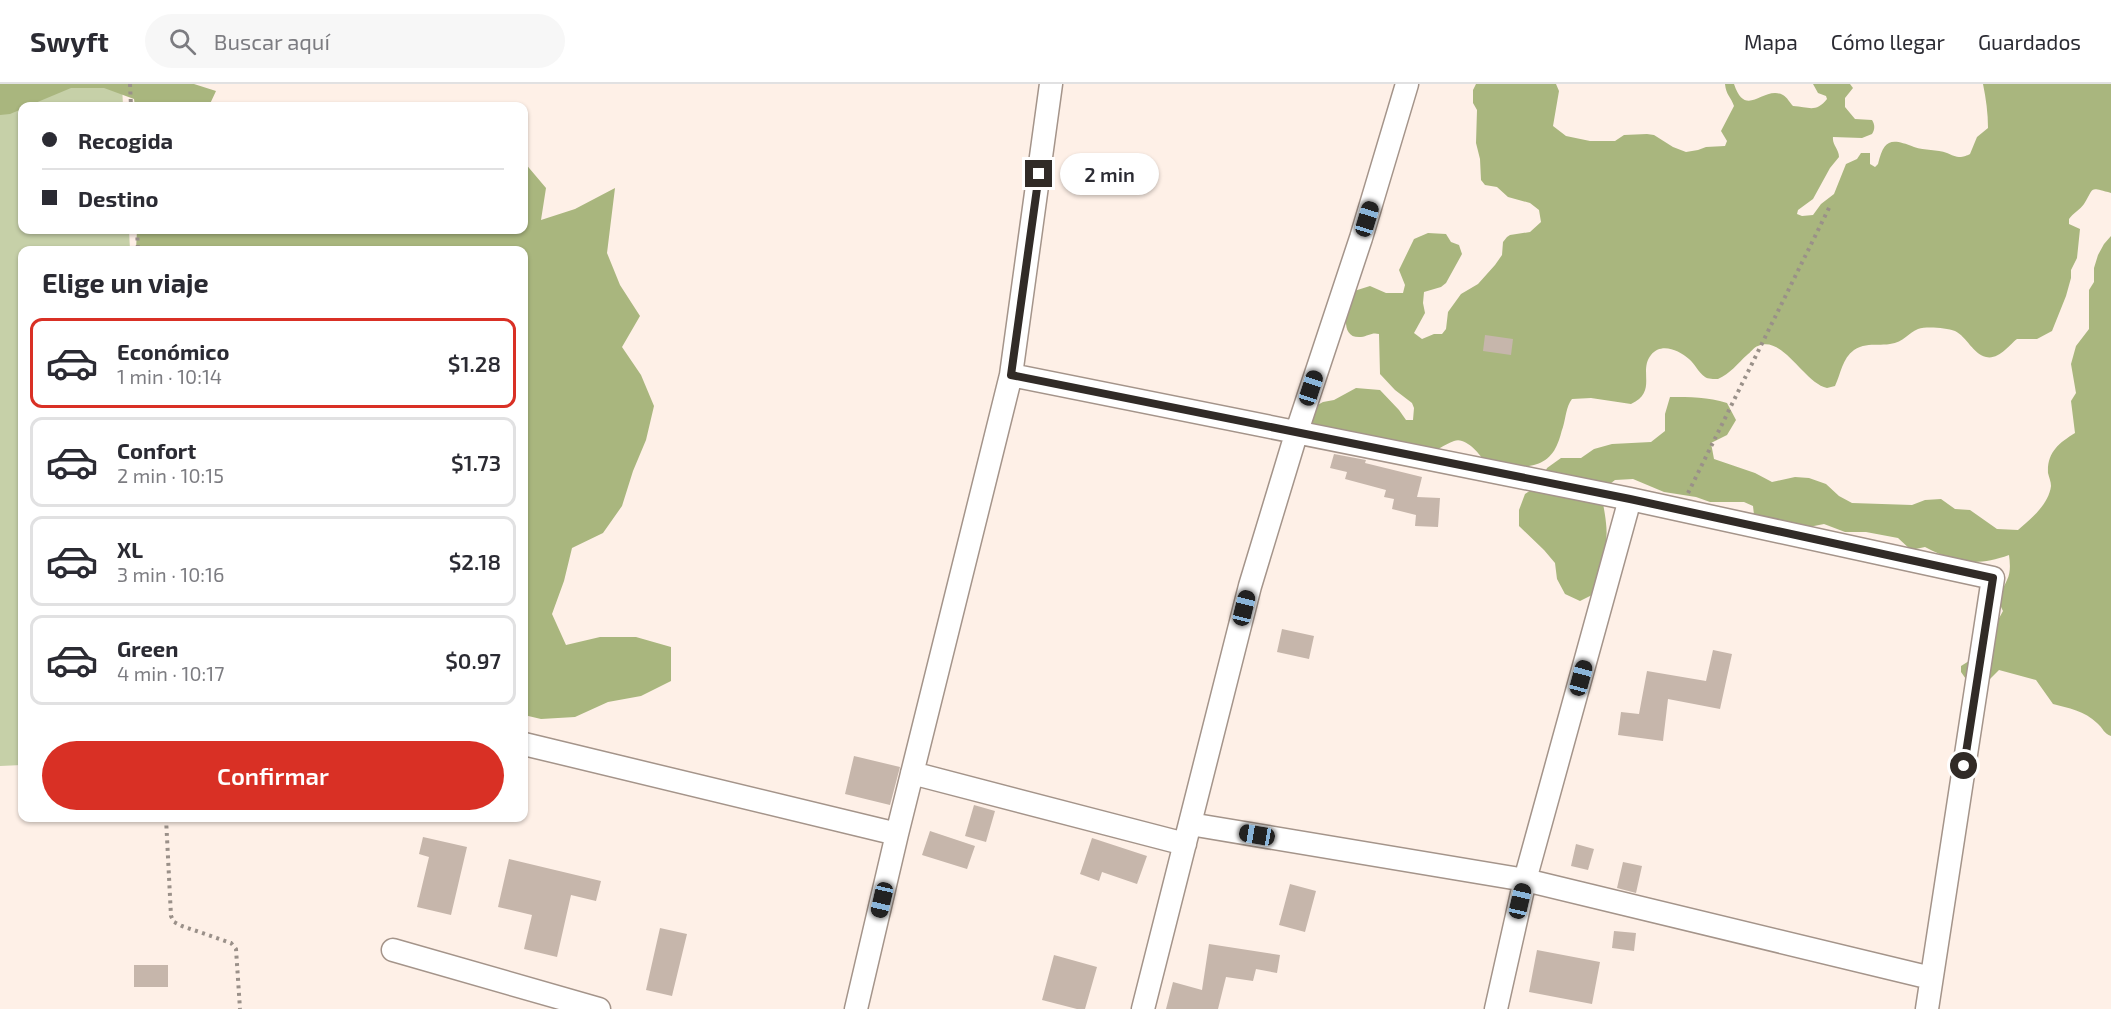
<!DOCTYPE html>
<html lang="es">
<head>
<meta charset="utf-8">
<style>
  :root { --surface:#fff; --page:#f7f7f7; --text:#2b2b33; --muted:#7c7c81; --line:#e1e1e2; --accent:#d93025 }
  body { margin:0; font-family:"Exo 2",sans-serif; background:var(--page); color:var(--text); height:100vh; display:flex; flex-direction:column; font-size:22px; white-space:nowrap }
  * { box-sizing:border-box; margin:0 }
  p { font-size:20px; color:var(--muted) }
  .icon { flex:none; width:33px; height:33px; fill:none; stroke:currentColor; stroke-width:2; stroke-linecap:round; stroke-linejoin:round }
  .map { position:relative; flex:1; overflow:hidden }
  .details { position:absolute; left:18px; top:162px; width:510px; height:576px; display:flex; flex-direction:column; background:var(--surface); border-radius:12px; box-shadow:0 2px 4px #0004 }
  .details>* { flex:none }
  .top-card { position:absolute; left:18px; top:18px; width:510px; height:132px; border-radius:12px; box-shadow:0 2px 4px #0004; display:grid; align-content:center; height:132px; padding:0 24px; background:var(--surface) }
  .end { position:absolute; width:27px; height:27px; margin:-14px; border:8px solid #312b27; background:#fff; box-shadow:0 0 0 3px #fff }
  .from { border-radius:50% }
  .bubble { position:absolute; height:42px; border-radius:21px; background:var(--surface); box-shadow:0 2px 4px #0004; font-size:20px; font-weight:600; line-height:42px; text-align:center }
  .car { position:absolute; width:18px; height:36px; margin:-18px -9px; border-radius:8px; box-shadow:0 0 4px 2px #0007; background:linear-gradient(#222 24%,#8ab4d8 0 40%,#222 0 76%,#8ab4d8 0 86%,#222 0) }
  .top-card b { display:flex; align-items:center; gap:21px; height:57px; font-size:22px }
  .top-card b+b { border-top:2px solid var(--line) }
  .top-card i { width:15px; height:15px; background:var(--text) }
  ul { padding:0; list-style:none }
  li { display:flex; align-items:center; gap:18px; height:90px; margin:0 12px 9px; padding:0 12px; border:3px solid var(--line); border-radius:12px }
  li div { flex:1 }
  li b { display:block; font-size:22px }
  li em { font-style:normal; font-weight:600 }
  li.selected { border-color:var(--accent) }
  li>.icon { width:54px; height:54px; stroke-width:1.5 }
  h2 { padding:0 24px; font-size:27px; line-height:72px }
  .action { display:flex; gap:12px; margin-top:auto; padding:12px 24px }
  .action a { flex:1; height:69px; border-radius:36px; background:var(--accent); color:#fff; font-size:24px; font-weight:600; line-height:69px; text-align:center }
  header { display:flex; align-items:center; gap:36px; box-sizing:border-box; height:84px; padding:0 30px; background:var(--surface); border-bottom:2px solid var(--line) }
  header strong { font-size:28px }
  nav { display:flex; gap:33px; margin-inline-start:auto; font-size:21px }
  .search { width:420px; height:54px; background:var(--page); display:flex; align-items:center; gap:15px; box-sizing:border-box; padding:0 21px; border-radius:33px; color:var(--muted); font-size:22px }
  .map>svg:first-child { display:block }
  .green { fill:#c6d0a8 }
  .forest { fill:#a9b67e }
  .building { fill:#c6b6ab }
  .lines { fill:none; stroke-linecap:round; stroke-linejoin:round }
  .minor-casing { stroke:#a4948a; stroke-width:25 }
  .path { stroke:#9a9089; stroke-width:4; stroke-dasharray:3 4.5; stroke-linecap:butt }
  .minor { stroke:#fff; stroke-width:22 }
  .route { stroke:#312b27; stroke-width:8 }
</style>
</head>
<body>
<header>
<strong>Swyft</strong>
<div class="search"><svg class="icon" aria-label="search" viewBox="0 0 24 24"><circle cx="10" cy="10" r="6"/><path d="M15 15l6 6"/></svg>Buscar aquí</div>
<nav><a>Mapa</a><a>Cómo llegar</a><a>Guardados</a></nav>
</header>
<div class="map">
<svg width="2111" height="925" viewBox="0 0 2111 925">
  <rect width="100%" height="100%" fill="#fef0e7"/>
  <!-- green -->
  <path class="green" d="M122,0l1,22h-101v124h107l1,20h-108v515l-22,1v-678z"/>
  <!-- forest -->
  <path class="forest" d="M0,0h194l22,7 -7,15h-74l-1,-7 -30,-11h-33l-43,18h-6v3l-12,5 -10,1z
    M1476,0h80l3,7 -6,35 13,10 24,5h25l9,-6 23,-1 7,1 19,12 13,5 12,-2 8,-3 19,-1 2,-5 -6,-10 13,-25c-3,-9 -8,-11 -9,-22h9c12,36 29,1 49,11 4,2 7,8 10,11 16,1 23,7 34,-7l-1,-3 -8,-3 -5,-9h37l3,4 -8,10v9l10,12 17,1c3,5 3,9 0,14l-10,4 -29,-1c-1,8 6,12 6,20l-9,11 -17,31 -15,11 -1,4 5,2 11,-1 8,-11 13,-10 12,-30 11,-5 4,-6h9v11l5,3 3,-3c6,-25 13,-26 36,-17 11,4 23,2 33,6 5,2 8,4 14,4 4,-1 5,-1 9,-3l7,-17 11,-9c0,-15 -2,-29 -5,-44h128v109c-23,-6 -16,-6 -27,11 -4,6 -11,9 -15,15v5l11,5 -3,29 -6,12v8l-5,18 -14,35 -15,8h-20c-8,6 -18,21 -31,18 -13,-3 -19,-20 -31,-26 -9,-3 -28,-5 -37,-2 -10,4 -14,13 -28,15 -13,2 -24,-2 -36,6 -12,9 -13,23 -19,36l-8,2c-23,-5 -44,-53 -69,-42 -4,1 -8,7 -11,9 -9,8 -17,19 -29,24 -4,0 -10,0 -13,-2 -7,-5 -10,-13 -16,-18 -10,-9 -28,-17 -38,-4 -13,16 7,36 -20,49l-40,-6 -19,1c-6,8 -6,18 -9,28 -2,5 -3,12 -6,18 -13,30 -46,21 -72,17 -5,-8 -20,-26 -31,-21 -10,4 -18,10 -28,13l-113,-28 -1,-10 2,-9 9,-5 11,-2 22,-12 24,2 19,20 7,10h7l1,-12 -2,-5 -17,-13 -15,-16 -1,-40c-7,-2 -11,2 -18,3 -24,2 -13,-32 -10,-45l19,-6 16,7h17l2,-8 -6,-15 15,-31 14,-6 18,1 5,8 8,3 3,9 -16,29 -5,4 -17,5 -1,11 2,10 -11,20 8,6 12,-5h8l4,-5 2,-17 13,-18 17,-10 17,-19 7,-10 1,-13 4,-5 3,-2 20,-3 11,-10 -2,-12 -9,-7 -22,-6 -11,-10 -12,-2 -4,-5 -1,-21 -4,-16 1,-33 -4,-7v-13z
    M524,78l22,26 -5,32 34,-11 40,-21 -8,65 13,32 20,31 -18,31 19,28 13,31 -8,34 -13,31 -11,35 -19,27 -31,15 -8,33 -12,33 14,31 34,-8h36l35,10v34l-30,15 -33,6 -33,15 -34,2 -17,-4v-465h-388l1,-20h387z
    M2111,152v500c-7,-2 -8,-8 -14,-13 -12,-12 -29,-15 -44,-19l-17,-24 -37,-10 -16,16 -15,-4 -7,-10v-6l8,-5 7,-1 27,-49c-9,-18 -2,-16 4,-31 4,-8 3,-17 2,-25 -33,12 -53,8 -84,-8l-14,3 -13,-12 -32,-6h-21l-21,-8 -20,4 -50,-13 -1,-9 -9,-4h-34l-14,-5 -32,-5 -31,-13 -18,1 -13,10c0,13 3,21 4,33 3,24 -6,49 -12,71l-14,7 -15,-7 -8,-15 -2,-16 -11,-13 -25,-24v-16l6,-16 15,-10 7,-16 14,-10h20l13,-9 18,-5 39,-2 14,-11v-17l5,-17c20,0 38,0 57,6l9,17 -9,15 -16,8 3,16 41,14 17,9 23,-5 14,1 17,6 13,12 13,7 60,2 13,-5 16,-1 14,10 15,1 27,19 21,1c12,-10 31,-26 33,-44 0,-4 -2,-9 -3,-13 -1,-21 11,-30 27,-40l-4,-32 5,-8 -5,-29 5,-18 13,-17v-39l5,-8v-14l4,-13 6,-11z"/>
  <!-- building -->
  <path class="building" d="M1485,251l28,4 -2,16 -28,-4z
    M1334,370l32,6 -1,3 57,14 -5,20 23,1 -2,29 -23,-1 1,-11 -24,-6 2,-10 -10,-2 2,-7 -41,-11 2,-7 -17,-4z
    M1282,545l32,7 -5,23 -32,-7z
    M1713,566l19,4 -12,55 -52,-10 -5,42 -45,-6 3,-23 18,2 8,-43 59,10z
    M854,672l46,11 -10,38 -45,-11z
    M974,721l21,6 -9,31 -21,-6z
    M930,747l45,15 -8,23 -45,-14z
    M423,753l44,10 -16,68 -34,-8 12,-50 -10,-3z
    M1092,754l55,18 -10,28 -35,-12 -3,9 -19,-7z
    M1576,760l18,5 -6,21 -17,-4z
    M509,775l92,22 -5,20 -25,-6 -14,62 -33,-8 8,-34 -34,-8z
    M1623,778l19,4 -6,27 -19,-5z
    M1290,800l26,7 -11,41 -26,-7z
    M660,844l27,6 -15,62 -26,-6z
    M1614,847l22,2 -2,18 -22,-3z
    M1209,860l71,11 -3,18 -21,-4 -3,12 -27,-4 -8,32h-52l7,-27 29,8z
    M1537,866l63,12 -8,42 -63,-12z
    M1054,871l43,12 -12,42h-8l-35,-9z
    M134,881h34v22h-34z"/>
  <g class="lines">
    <!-- minor casing -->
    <g class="minor-casing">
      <path id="minor" d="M1011,291l619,124 363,79 -66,431
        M524,660l373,90
        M912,689l273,71
        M1190,740l335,56 406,98
        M393,866l206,59
        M856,925l41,-175 114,-459 40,-291
        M1143,925l107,-423 47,-155 64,-193 46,-154
        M1496,925l29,-129 105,-381"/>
    </g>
    <!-- path -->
    <path class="path" d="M130,0l1,22
      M137,146l1,20
      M1688,409l142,-287
      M166,734l5,98 3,6 8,4 49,17 5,6 4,60"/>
    <!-- minor -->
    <use href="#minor" class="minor"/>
  </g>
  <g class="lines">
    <!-- route -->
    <path class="route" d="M1039,90l-28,201 619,124 363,79 -29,188"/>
  </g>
</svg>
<i class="end from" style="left:1964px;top:682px"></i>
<i class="end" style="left:1039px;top:90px"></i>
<div class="bubble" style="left:1060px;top:69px;width:99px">2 min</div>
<i class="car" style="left:1367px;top:135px;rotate:17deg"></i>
<i class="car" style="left:1311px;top:304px;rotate:18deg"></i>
<i class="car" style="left:1244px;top:524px;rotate:14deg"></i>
<i class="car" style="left:1581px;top:594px;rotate:15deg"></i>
<i class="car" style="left:1257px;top:751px;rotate:280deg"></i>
<i class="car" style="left:882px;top:816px;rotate:193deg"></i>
<i class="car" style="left:1520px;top:817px;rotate:13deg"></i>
<div class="top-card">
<b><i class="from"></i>Recogida</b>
<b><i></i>Destino</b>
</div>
<section class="details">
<h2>Elige un viaje</h2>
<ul>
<li class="selected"><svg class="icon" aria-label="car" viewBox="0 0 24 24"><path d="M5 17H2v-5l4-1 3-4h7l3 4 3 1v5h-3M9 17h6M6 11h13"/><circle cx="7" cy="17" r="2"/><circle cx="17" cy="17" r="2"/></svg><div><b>Económico</b><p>1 min · 10:14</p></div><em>$1.28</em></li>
<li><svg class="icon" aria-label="car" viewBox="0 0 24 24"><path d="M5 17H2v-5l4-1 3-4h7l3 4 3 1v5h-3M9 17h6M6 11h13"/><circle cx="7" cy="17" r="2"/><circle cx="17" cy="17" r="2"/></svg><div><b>Confort</b><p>2 min · 10:15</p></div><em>$1.73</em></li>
<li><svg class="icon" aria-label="car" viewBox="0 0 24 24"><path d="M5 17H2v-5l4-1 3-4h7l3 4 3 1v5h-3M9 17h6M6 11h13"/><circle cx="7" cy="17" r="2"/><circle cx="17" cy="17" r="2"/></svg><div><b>XL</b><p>3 min · 10:16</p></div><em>$2.18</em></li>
<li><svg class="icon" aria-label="car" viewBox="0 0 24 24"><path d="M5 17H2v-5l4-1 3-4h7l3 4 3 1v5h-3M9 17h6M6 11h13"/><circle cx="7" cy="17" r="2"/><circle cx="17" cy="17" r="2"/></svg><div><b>Green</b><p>4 min · 10:17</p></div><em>$0.97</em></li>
</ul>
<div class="action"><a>Confirmar</a></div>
</section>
</div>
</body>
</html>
